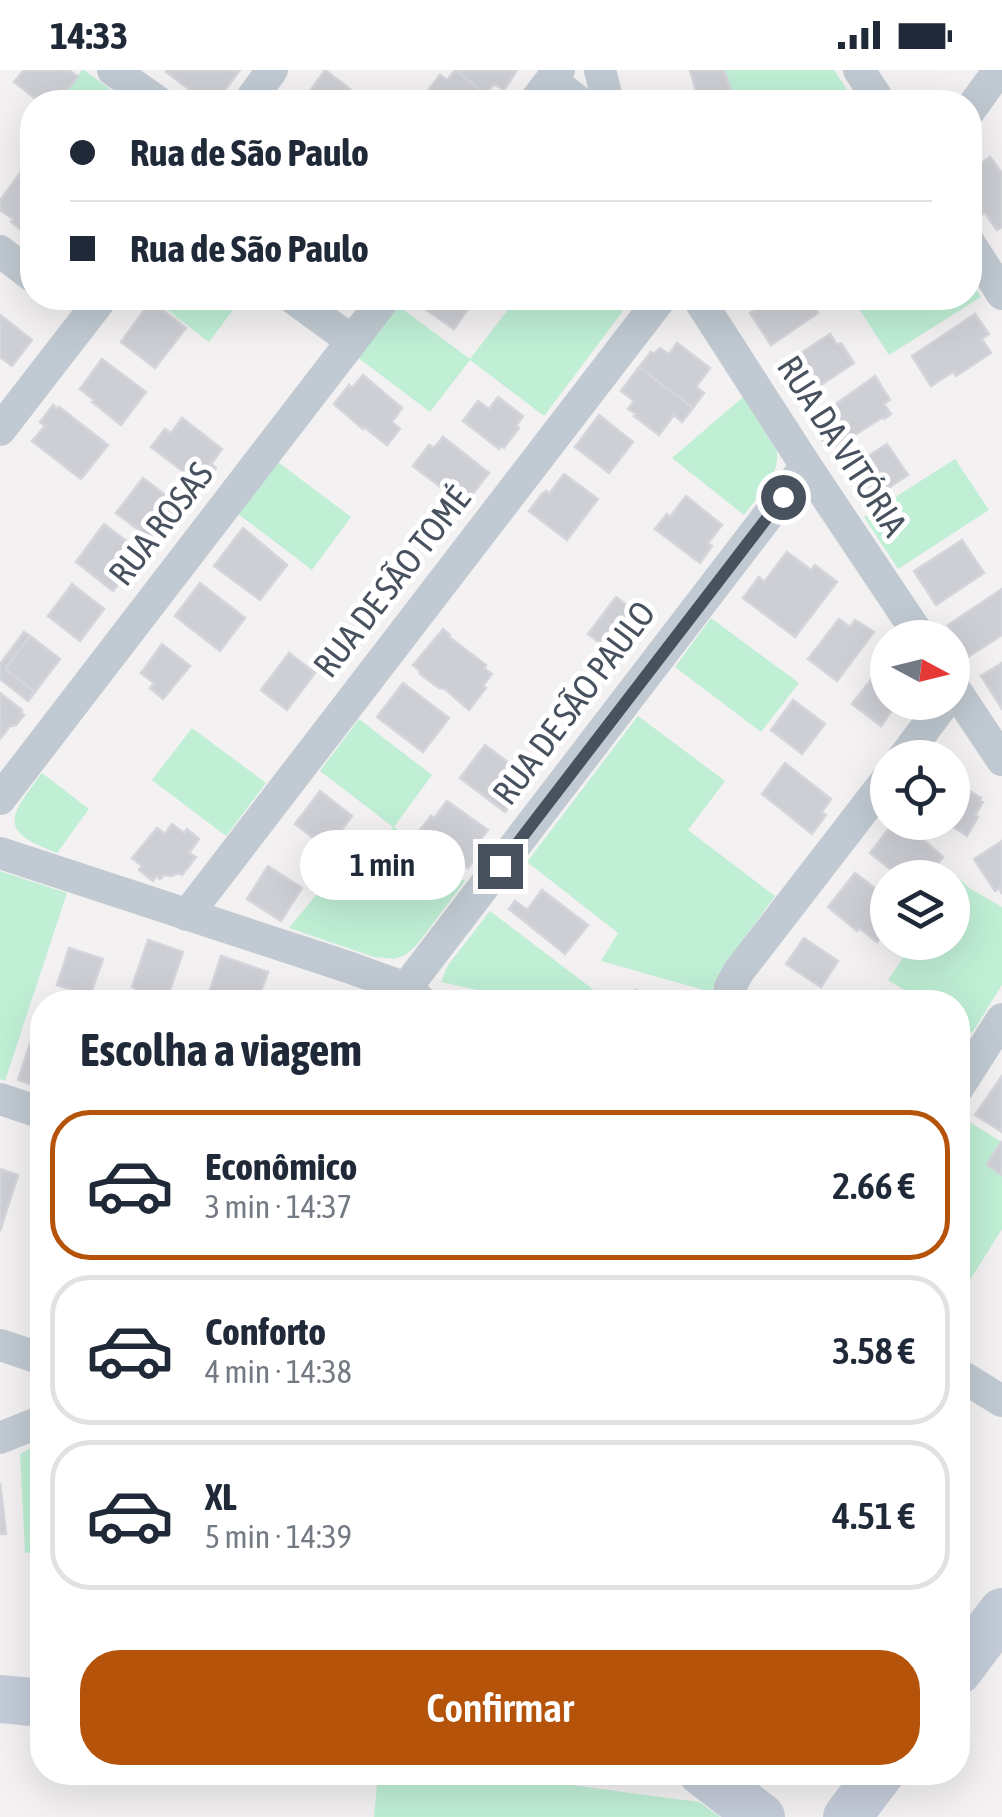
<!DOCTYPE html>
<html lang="pt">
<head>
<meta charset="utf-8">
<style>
  :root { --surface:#fff; --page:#f2f2f3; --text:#1f2937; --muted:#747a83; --line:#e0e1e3; --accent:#b45309 }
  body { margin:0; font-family:"Asap Condensed",sans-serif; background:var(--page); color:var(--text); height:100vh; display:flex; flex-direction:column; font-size:38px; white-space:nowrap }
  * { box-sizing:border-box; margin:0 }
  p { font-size:32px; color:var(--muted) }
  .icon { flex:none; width:55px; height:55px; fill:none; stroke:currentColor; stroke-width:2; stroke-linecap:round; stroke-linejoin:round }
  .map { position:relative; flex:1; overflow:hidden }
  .drawer { position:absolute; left:30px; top:920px; width:940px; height:795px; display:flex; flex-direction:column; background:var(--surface); border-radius:40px; box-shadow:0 10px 40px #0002 }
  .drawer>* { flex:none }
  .guide { position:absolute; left:20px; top:20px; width:962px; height:220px; border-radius:40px; box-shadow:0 10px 40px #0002; display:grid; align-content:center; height:220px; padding:0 50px; background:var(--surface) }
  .needle { width:65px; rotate:97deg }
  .fabs { position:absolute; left:870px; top:550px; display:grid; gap:20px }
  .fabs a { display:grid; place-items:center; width:100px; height:100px; border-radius:50%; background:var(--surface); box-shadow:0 10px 40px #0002; font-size:50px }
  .end { position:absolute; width:45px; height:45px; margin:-22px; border:12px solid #48525e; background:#fff; box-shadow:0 0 0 5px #fff }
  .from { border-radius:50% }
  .bubble { position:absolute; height:70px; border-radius:35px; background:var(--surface); box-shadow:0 10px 40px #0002; font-size:32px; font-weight:600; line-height:70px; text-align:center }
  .guide b { display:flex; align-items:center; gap:35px; height:95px; font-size:38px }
  .guide b+b { border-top:2px solid var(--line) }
  .guide i { width:25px; height:25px; background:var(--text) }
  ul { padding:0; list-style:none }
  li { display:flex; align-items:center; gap:30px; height:150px; margin:0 20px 15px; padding:0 30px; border:5px solid var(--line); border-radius:40px }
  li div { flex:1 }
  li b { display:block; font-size:38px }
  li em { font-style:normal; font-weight:600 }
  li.active { border-color:var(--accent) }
  li>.icon { width:90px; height:90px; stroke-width:1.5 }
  h2 { padding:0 50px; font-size:45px; line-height:120px }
  .cta { display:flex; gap:20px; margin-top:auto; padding:20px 50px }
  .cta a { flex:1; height:115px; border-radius:40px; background:var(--accent); color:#fff; font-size:40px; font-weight:600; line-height:115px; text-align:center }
  .status { display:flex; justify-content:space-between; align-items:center; height:70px; padding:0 50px; background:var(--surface); direction:ltr }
  .status svg { height:28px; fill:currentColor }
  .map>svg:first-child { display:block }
  .green { fill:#c0efd6 }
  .building { fill:#cdcfd5; stroke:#d5d6dc; stroke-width:2.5 }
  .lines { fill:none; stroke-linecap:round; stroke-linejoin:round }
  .street { stroke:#c1cad2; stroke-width:32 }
  .secondary { stroke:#c4ccd9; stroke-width:48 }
  .route { stroke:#48525e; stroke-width:12 }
  .labels { text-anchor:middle; stroke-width:10; stroke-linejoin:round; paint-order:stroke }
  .street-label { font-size:35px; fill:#48525e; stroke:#fff }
</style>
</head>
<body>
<div class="status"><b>14:33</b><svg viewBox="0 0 49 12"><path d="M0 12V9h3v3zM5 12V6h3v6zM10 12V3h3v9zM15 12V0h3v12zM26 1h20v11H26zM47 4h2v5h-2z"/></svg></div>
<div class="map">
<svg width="1002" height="1747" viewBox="0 0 1002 1747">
  <rect width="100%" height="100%" fill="#f3f1f1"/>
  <!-- green -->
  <path class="green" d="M82,0h2l44,32h-71z
    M724,0h110l21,32h-119z
    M970,210l11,17 -92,58 -37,-57h118z
    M152,228h90l-33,44z
    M517,228h88l18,13 -79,105 -74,-56 -40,52 -73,-55 40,-52 73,54z
    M743,327l34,54c3,26 -19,44 -33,64l-72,-57z
    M955,389l34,51 -91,59 -34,-52z
    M278,392l73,55 -39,53 -74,-56z
    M711,548l88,65 -38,49 -86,-65z
    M638,646l87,65 -37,49 87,66 -54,74 -10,22 -110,-31 17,-28 -91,-71z
    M359,649l73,56 -38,52 71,54 -49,65 -11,9 -10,4 -21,-2 -85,-29 50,-61 15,11 39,-51 -73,-56z
    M192,658l74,55 -40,53 -74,-56z
    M42,703l47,36 -32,44c-57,-22 -51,-33 -15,-80z
    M0,801l67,22 -62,188 -5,-2z
    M957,806l12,12 33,19v78l-30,48 -14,-9v-22h-34l-36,-22 25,-37 39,-1 1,-59z
    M490,841l104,79 -2,12h-60l-91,-20 7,-17z
    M961,1047l41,25v87l-44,70v-177z
    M42,1372v109l-17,2 -5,-99z
    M378,1702l102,1 219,29 21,15h-346z"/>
  <!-- building -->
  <path class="building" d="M24,0h45l9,7 -21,25h-23l2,-3 -22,-17z
    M167,0h73l-24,32h-10l-40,-30z
    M325,0l25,19 -10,13h-29l-6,-4z
    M455,0h62l-13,20 -10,-6 -8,10z
    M455,0l31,24 -6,8h-61l21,-27 7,5z
    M690,0h34l7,20 -32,11z
    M990,87l12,16v54l-5,3 -12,-17 -4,2 -11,-16v-22l4,-3 -2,-4z
    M29,91l3,2v60l-7,10 -14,-11 2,-3 -13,-9v-10z
    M433,228h31l8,5 -18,26 -29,-20z
    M774,228h39l-3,2 8,13 -47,32 -21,-32z
    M151,231l35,27 -31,40 -34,-26z
    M975,244l14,20 -7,5 9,14 -35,23 -3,-4 -22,14 -19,-30z
    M0,245l32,25 -20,26 -12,-9z
    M830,264l7,11 4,-2 13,20 -48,32 -4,-6 -4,2 -15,-24 4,-2 -1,-2z
    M677,273l33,25 -14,19 8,6 -11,15 -54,-41 12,-15 3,2 6,-6 9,6z
    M102,289l44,33 -25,33 -29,-23 2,-2 -14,-11z
    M639,297l54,41 -11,14 -8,-7 -15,20 -25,-19 2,-2 -8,-5 6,-8 -13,-10z
    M363,305l39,33 -10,14 8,7 -13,16 -23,-18 -1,2 -29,-25 15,-19 3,3z
    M875,306l15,24 -6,4 7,10 -7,5 -1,-2 -47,30 -6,-4 -1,-5 -6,3 -12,-19z
    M498,327l25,19 -7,10 3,2 -15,20 -4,-2 -1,3 -36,-28 15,-20 11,8z
    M53,335l4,4 2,-2 49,38 -27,34 -49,-38 13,-15 -5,-4z
    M599,345l34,27 -24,31 -34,-26z
    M182,348l40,31 -11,15 5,4 -14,18 -51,-39 14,-18 6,4z
    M443,367l46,36 -25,32 -51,-39 16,-21 5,3z
    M887,374l21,31 -41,27 -20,-32z
    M564,404l34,25 -31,41 -38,-29 13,-17 4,-3 3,3z
    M143,408l39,30 -24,31 -4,-3 -3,3 -35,-26z
    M686,426l36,29 -14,18 4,3 -12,17 -45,-34 12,-15 3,3z
    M104,454l38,29 -29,38 -37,-29z
    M243,458l44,37 -27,35 -46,-34z
    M962,470l22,33 -48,32 -22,-34z
    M787,482l24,18 4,-5 22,17 -42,55 -52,-39 16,-21 5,5z
    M200,513l45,35 -25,33 -45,-35z
    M72,514l32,25 -24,32 -32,-25z
    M1002,519v46l-34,22 -20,-32z
    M616,527l33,25 -28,37 -33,-25z
    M839,549l11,8 5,-7 19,12 -37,49 -29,-22z
    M443,559l7,6 -1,2 37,28 -2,3 8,6 -9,12 3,2 -17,22 -24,-21 -6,-1 -19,-14 -1,-4 -6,-5z
    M24,562l6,4 -25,33 30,23 -7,9 -28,-22v-15z
    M30,566l30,23 -25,33 -30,-23z
    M162,574l28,22 -27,33 -13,-11 4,-5 -13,-10z
    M289,583l26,20 -28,37 -26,-20z
    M888,588v44h10l-17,24 -29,-22z
    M1002,593v46l-21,-33z
    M403,613l46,35 -26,34 -46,-35z
    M0,623l22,17 -1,2 3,3 -8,10 -6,1 -10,13z
    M793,630l32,24 -23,30 -31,-24z
    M485,675l45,34 -25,33 -45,-34z
    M785,693l46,36 -9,13 4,3 -14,19 -50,-40z
    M952,710l29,18 -1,3 3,1 -8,13 3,2 -11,19 -21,-14h6z
    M320,721l32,25 -24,33 -33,-25z
    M447,731l41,29 -10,13 6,5 -16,20 -49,-37 12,-15 3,2z
    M894,752h9l40,35 -12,15 2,1 -3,5h-29l-31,-25z
    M172,754l12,9 3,-4 12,10 -10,14 7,4 -14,18 -4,-2 -7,3 -7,-1 -4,4 -4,-3 -3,5 -14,-11 3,-4 -10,-8 25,-30 8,6z
    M1002,771v53l-3,-6 -4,3 -21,-32z
    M268,796l34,22 -21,33 -34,-22z
    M855,803l33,25v31l-11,13 -18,-14 -2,3 -29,-24z
    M542,820l46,35 -23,29 -56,-45 6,-8 12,9z
    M804,868l34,23 -17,26 -35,-23z
    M148,870l35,12 -17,50h-35l5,-14 -4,-1z
    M69,878l34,11 -13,37 -33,-11z
    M221,886l47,16 -11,30h-51z
    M636,920l7,6 46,2 1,4h-65z
    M33,965l9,3v50l-24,-8z
    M1002,1006v56l-27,-17z
    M1001,1072h1v33l-15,-10z
    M0,1099l18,6 -18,56z
    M0,1413l6,51h-6z"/>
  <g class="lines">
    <!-- street -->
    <path class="street" d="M113,0l45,32
      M600,0l8,32
      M859,0l21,32
      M551,10l28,22
      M249,32l23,-32
      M534,32l25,-32
      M970,40l29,-40
      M970,174l32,50
      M0,181l32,25
      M293,228l59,43
      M698,228l108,168 115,172
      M0,360l102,-132
      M952,615l50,75
      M903,688l42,-56
      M0,729l385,-501
      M0,783l351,115 55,20 16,14
      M187,845l474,-617
      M406,918l400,-522
      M727,932l3,-15 9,-16 149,-193
      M958,1018l44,-69
      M0,1029l42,14
      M0,1275l42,14
      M958,1304l44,27
      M0,1368l42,-17"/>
    <!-- secondary -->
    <path class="secondary" d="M958,1601l44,-59
      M0,1629l42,4
      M702,1702l59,45
      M847,1747l34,-45"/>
  </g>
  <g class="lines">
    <!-- route -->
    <path class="route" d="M500,796l283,-369"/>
  </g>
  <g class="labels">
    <!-- street labels -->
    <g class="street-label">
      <text transform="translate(842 376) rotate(57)" y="12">RUA DA VITÓRIA</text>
      <text transform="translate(161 454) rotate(-52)" y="12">RUA ROSAS</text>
      <text transform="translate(392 512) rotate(-52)" y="12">RUA DE SÃO TOMÉ</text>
      <text transform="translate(574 633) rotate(-53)" y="12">RUA DE SÃO PAULO</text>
    </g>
  </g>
</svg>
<div class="fabs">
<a><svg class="needle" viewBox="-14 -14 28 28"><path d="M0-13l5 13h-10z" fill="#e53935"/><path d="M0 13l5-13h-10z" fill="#747a83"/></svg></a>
<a><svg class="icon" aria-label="locate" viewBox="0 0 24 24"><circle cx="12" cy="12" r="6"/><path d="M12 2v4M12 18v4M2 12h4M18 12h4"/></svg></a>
<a><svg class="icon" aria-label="layers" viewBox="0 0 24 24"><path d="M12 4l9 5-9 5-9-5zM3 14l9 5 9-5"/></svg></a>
</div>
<i class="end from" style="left:783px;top:427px"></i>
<i class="end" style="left:500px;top:796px"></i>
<div class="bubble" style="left:300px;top:760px;width:165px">1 min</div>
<div class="guide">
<b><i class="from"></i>Rua de São Paulo</b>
<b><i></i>Rua de São Paulo</b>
</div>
<section class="drawer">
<h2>Escolha a viagem</h2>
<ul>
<li class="active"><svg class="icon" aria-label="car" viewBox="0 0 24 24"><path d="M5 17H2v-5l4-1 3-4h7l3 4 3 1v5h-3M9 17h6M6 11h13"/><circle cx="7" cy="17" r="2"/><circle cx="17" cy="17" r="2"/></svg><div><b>Econômico</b><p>3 min · 14:37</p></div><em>2.66 €</em></li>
<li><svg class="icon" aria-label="car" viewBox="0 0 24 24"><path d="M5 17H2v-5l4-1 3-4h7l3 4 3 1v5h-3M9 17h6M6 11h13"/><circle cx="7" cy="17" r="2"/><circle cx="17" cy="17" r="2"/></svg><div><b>Conforto</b><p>4 min · 14:38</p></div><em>3.58 €</em></li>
<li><svg class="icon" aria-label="car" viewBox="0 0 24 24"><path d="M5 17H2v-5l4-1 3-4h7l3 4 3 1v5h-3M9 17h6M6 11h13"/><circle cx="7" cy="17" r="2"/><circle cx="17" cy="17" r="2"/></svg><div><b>XL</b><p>5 min · 14:39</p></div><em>4.51 €</em></li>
</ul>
<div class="cta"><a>Confirmar</a></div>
</section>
</div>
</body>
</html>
